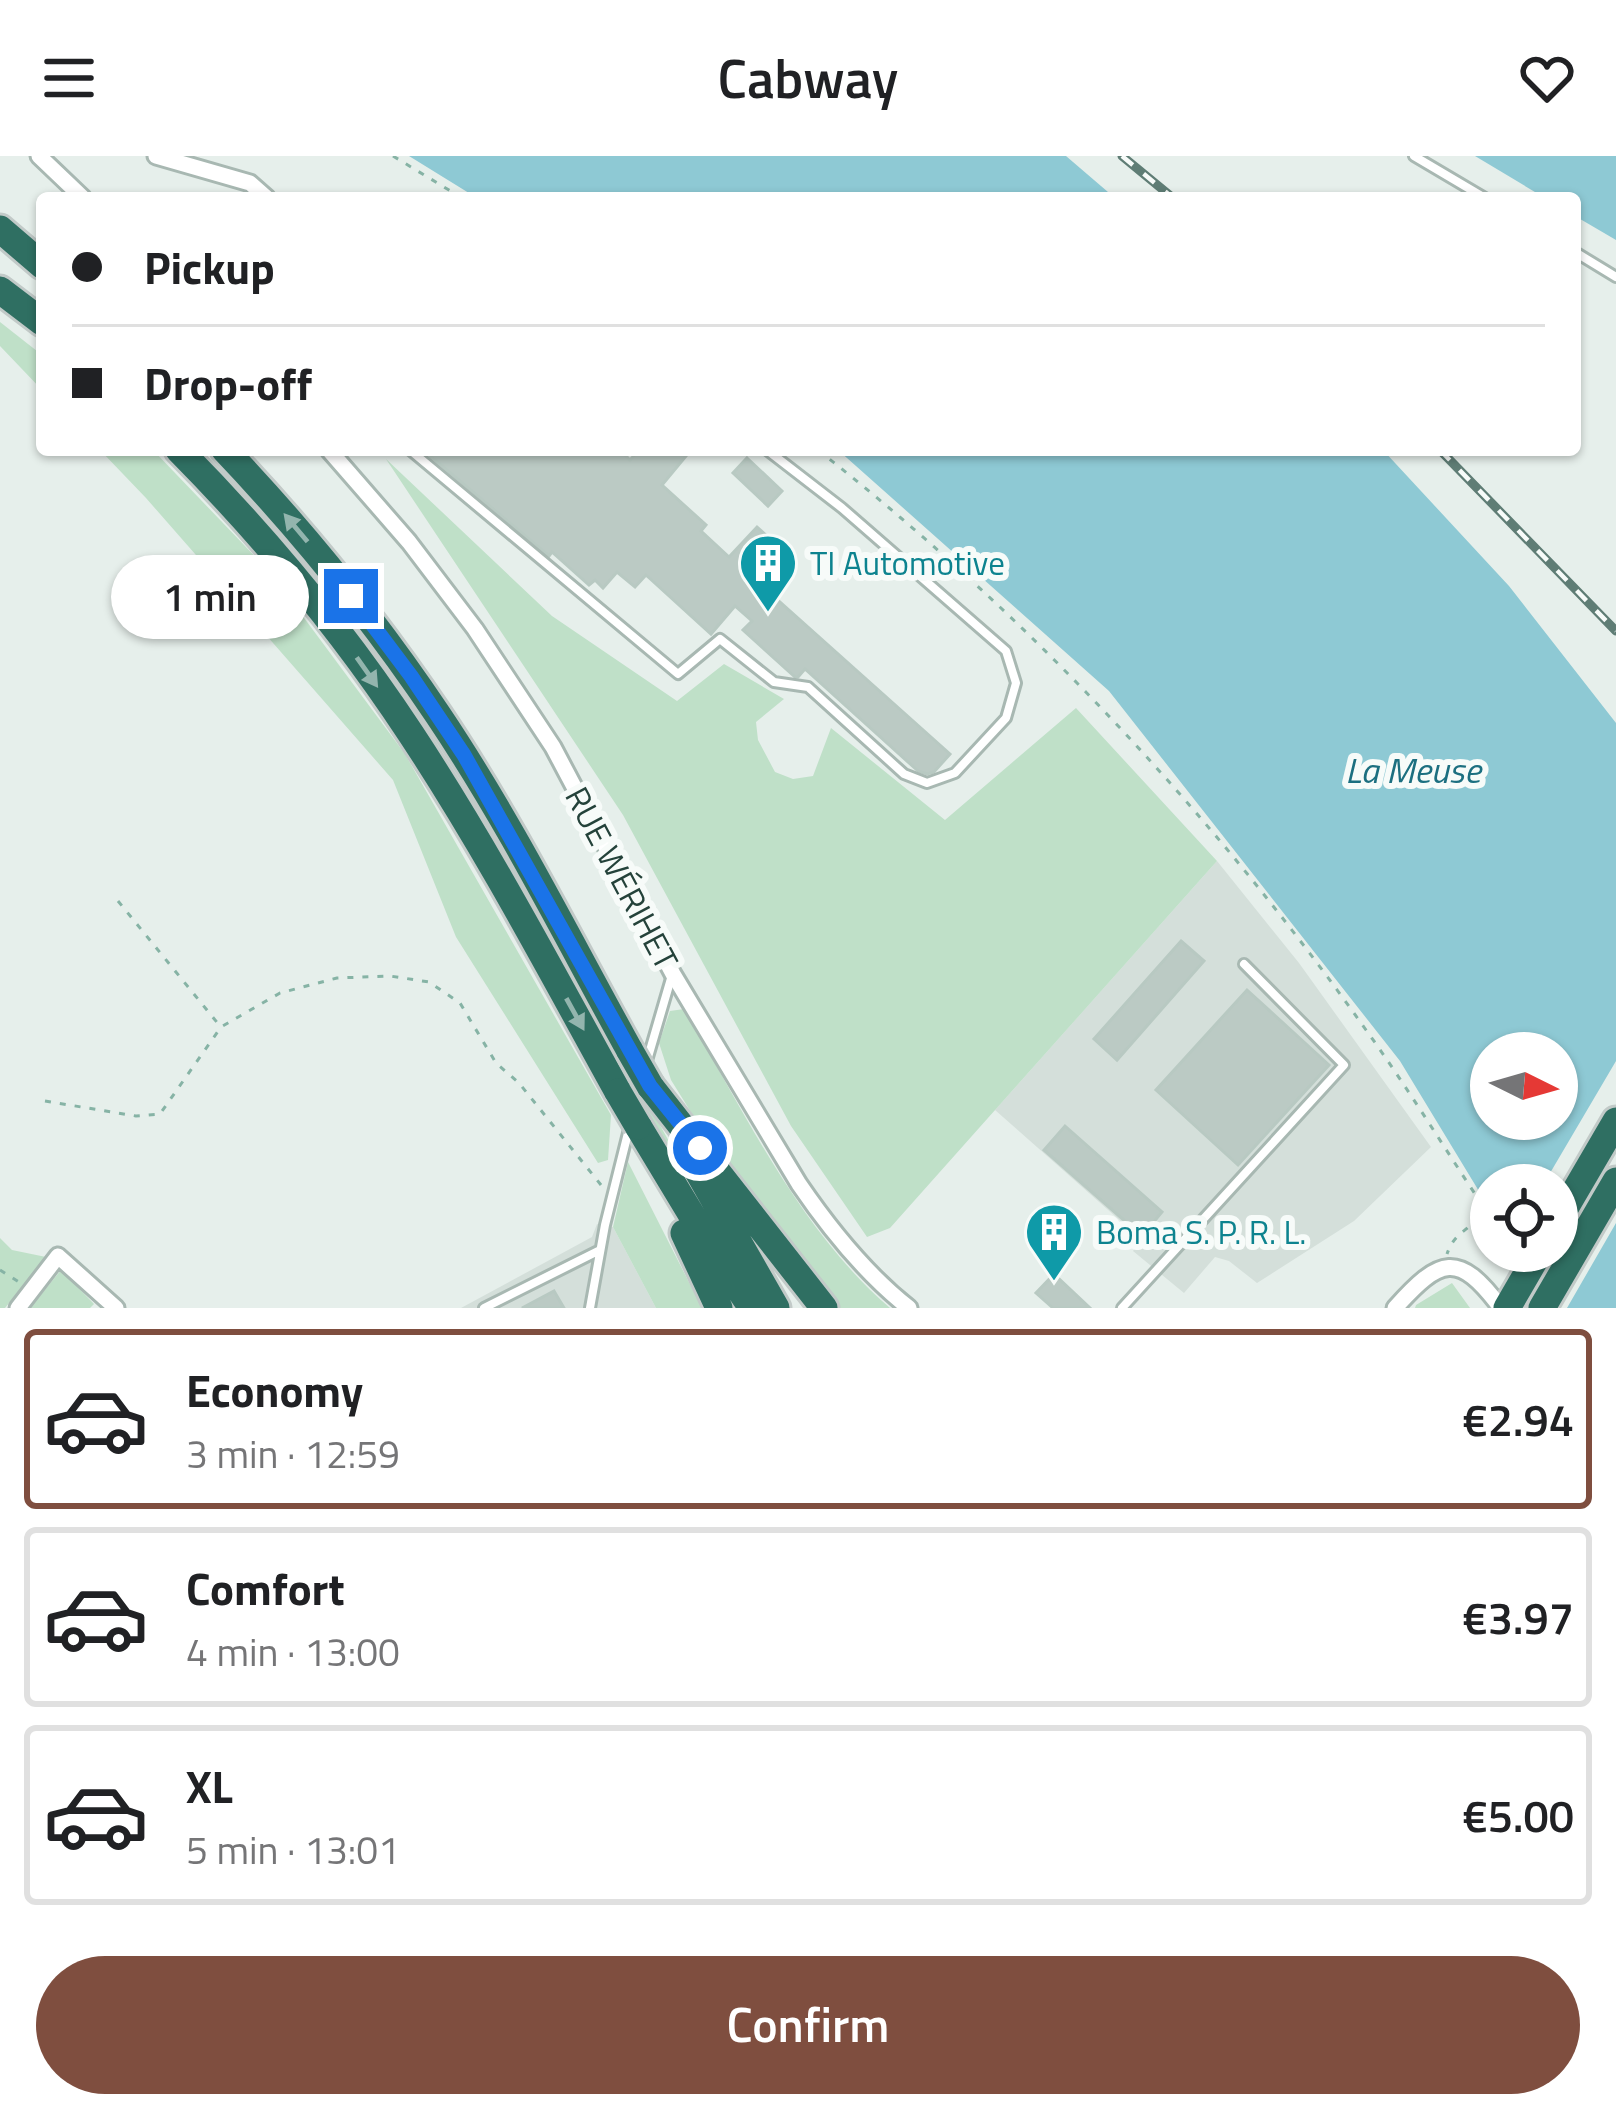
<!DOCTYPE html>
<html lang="en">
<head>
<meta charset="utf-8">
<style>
  :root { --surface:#fff; --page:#f2f2f2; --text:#202124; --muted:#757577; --line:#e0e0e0; --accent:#7f4e3f }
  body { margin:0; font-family:"Titillium Web",sans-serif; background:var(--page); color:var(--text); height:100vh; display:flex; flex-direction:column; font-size:45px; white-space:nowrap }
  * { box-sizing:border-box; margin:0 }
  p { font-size:39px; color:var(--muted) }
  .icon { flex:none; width:66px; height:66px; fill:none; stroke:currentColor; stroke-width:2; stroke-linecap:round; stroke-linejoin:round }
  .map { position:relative; height:1152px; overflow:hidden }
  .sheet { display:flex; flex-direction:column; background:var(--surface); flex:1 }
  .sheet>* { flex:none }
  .hud { position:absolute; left:36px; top:36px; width:1545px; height:264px; border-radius:12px; box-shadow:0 3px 9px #0004; display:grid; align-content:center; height:264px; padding:0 36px; background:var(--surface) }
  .needle { width:78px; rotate:95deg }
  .tools { position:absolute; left:1470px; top:876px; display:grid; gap:24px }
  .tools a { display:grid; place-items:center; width:108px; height:108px; border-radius:50%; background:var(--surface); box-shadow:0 3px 9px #0004; font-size:60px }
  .end { position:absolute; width:54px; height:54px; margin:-27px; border:15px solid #1a73e8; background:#fff; box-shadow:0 0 0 6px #fff }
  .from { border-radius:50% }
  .bubble { position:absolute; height:84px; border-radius:42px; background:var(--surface); box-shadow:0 3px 9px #0004; font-size:39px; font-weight:600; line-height:84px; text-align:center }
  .hud b { display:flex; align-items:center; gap:42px; height:114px; font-size:45px }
  .hud b+b { border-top:3px solid var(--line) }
  .hud i { width:30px; height:30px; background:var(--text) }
  ul { padding:21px 0 0; list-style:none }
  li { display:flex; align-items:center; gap:36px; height:180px; margin:0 24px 18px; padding:0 12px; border:6px solid var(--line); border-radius:12px }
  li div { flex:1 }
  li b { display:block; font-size:45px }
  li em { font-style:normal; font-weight:600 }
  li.on { border-color:var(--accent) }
  li>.icon { width:108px; height:108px; stroke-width:1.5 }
  .action { display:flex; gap:24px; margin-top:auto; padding:24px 36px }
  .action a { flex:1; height:138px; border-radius:72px; background:var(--accent); color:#fff; font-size:48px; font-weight:600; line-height:138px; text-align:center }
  header { display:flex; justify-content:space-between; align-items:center; height:156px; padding:0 36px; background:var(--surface); font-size:54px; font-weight:600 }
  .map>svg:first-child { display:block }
  .built { fill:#d4dfda }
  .green { fill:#bfe0c8 }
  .water { fill:#8ec9d4; fill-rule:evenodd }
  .pier { fill:#e6efeb }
  .building { fill:#bbcac4; stroke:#b8c9c2; stroke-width:3 }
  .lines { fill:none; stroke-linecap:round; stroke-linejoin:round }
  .service-casing { stroke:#a8b8b2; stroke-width:14 }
  .minor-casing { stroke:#a8b8b2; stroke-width:21 }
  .motorway-casing { stroke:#c2cac8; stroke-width:33 }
  .path { stroke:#86b3a5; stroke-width:3; stroke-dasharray:6 9; stroke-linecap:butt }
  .service { stroke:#fff; stroke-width:8 }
  .minor { stroke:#fff; stroke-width:15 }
  .motorway { stroke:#2f6f62; stroke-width:27 }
  .rail-casing { stroke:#5f7d75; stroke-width:9 }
  .rail { stroke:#f7fbf9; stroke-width:4.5; stroke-dasharray:14; stroke-linecap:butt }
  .motorway-bridge-casing { stroke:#c2cac8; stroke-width:33; stroke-linecap:butt }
  .motorway-bridge { stroke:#2f6f62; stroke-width:27 }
  .oneway { fill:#93b5ae }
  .route { stroke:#1a73e8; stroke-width:15 }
  .labels { text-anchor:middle; stroke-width:12; stroke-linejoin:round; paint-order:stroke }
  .culture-label { font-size:33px; fill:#0d838f; stroke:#f7fbf9; text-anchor:start }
  .street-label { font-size:33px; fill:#24423a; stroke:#f7fbf9 }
  .water-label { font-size:36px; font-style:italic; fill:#1c6f80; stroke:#f7fbf9 }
</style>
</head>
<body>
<header><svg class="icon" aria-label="menu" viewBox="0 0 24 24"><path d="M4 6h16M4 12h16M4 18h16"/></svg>Cabway<svg class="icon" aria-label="heart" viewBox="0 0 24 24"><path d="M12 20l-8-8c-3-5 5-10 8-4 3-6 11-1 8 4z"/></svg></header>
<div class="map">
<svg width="1616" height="1152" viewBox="0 0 1616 1152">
  <rect width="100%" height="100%" fill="#e6efeb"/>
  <!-- built -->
  <path class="built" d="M1217,705l82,102 132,184 -77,74 -97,62 -28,-22 -14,-4 -31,36 -51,-42 8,-12 -146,-129z
    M597,1068l16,3 43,81h-195l131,-71z"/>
  <!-- green -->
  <path class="green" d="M0,166l42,33v35l-42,-44z
    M100,294h53l117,122 135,182 206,361 -3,45 -10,3 -142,-226 -63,-157 -247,-282z
    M386,303l166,157 125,85 47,-37 60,35 -28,23 2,18 17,32 18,7 20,-3 18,-48 114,92 131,-112 141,153 -327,367 -23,9 -76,-111 -168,-311z
    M466,621l283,508 -69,-107 -217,-386z
    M684,853c60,102 115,221 206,299h-51l-132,-170 -36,-58 -12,-37 11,-32z
    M628,1006l74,146h-46l-43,-81z
    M0,1082l12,12 34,7 -41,51h-5z
    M61,1114l33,34 -4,4h-60z
    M1452,1127l18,25h-55l1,-3z"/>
  <!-- water -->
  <path class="water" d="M409,0h657l49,42h-638z
    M1475,0h141v84l-41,-24v-18h-30z
    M838,294h545l126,136 107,137v585h-66l7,-57v-66h-66v26l-91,-150 -291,-370zM1491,897h66v66h-66z"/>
  <!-- pier -->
  <path class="pier" d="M1616,905v162l-49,85h-24l-34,-57h48v-66h-14z"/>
  <!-- building -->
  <path class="building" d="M423,294h197l10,10 9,-10h52l-29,35 44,40 -5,6 28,26 28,-30 23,21 -28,29 198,177 -16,18 -7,2 -9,-3 -113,-102 -7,8h-3l-52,-47 9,-9 -17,-15 -24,28 -65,-59 -11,12 -18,-15 -14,16 -8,-8 -6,5 -37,-33 -3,4z
    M747,302l35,33 -14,15 -35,-33z
    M1181,785l23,20 -87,99 -23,-21z
    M1247,834l82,75 -91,100 -82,-75z
    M1065,970l97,86 -20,24 -98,-86z
    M1054,1118l36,34h-37l-17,-15z
    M554,1135l10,17h-42z"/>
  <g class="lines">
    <!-- service casing -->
    <g class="service-casing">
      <path id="service" d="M1414,0l71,42
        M1575,96l41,25
        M410,294l268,224 42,-35 54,43 34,5 96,87 23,9 28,-10 51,-55 10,-35 -10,-32 -164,-143 -75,-58
        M646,908l26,-89
        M484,1152l116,-58
        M590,1152l15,-83 25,-100
        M1122,1152l222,-243 -100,-101"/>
    </g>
    <!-- minor casing -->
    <g class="minor-casing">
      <path id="minor" d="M39,0l44,42
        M156,0l94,27 17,15
        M329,294l80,92 66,87 78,118 120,227 126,210c30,44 68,91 110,124
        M18,1152l40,-52 58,52
        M1395,1152c45,-50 63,-58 106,0"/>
    </g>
    <!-- motorway casing -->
    <g class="motorway-casing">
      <path id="motorway" d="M0,73l42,36
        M0,134l42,32
        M179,294c86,87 165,182 232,284 76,115 140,237 207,358
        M225,294c78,82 150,171 213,265 72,107 130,224 192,336
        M650,930l174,222
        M638,970l76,126 38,56
        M696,1012l80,140
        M1557,1066l59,-101
        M684,1077l35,75
        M1507,1152l33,-57
        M1542,1152l74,-127"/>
    </g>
    <!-- path -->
    <path class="path" d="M393,0l69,42
      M818,294c210,165 394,363 548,580 39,54 74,111 111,167 3,39 -19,25 -30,57
      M118,745l102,125
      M45,945l91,15 24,-2 61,-87 59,-34 57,-15 53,-2 39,6 31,21 36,60 23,20 82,102
      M0,1114l19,12"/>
    <!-- service -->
    <use href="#service" class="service"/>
    <!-- minor -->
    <use href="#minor" class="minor"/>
    <!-- motorway -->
    <use href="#motorway" class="motorway"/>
    <!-- rail casing -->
    <g class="rail-casing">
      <path id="rail" d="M1122,0l51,42
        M1440,294l176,181"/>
    </g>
    <!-- rail -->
    <use href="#rail" class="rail"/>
    <!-- motorway-bridge casing -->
    <g class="motorway-bridge-casing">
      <path id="motorway-bridge" d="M630,895l20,35
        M618,936l20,34"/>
    </g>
    <!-- motorway-bridge -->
    <use href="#motorway-bridge" class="motorway-bridge"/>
  </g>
  <!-- one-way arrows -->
  <defs><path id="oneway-solid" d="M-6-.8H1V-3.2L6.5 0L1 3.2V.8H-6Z" transform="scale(3)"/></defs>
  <g class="oneway">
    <use href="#oneway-solid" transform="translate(296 372) rotate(-130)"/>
    <use href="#oneway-solid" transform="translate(367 516) rotate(55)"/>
    <use href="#oneway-solid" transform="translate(575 858) rotate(61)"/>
  </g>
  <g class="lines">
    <!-- route -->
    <path class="route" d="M351,440l60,80 53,79 186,331 50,62"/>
  </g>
  <!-- icons -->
  <defs>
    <g id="building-pin" transform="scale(3)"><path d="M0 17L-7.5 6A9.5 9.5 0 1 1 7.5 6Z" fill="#0f9aa8" stroke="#f7fbf9"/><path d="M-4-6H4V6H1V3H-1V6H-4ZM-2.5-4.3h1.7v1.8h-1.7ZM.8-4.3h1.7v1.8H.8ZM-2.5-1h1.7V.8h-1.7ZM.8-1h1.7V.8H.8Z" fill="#fff"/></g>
  </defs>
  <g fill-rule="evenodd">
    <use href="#building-pin" x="768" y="407"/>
    <use href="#building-pin" x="1054" y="1076"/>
  </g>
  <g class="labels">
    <!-- culture labels -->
    <g class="culture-label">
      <text x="810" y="419">TI Automotive</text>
      <text x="1096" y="1088">Boma S. P. R. L.</text>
    </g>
    <!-- street labels -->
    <g class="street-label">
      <text transform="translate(622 722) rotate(62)" y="12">RUE WÉRIHET</text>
    </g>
    <!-- water labels -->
    <g class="water-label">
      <text x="1413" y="627">La Meuse</text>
    </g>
  </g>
</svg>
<div class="tools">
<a><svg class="needle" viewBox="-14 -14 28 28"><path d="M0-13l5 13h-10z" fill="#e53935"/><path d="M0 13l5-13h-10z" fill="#757577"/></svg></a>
<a><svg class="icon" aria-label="locate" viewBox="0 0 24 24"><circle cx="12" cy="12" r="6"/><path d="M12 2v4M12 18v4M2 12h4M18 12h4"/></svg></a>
</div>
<i class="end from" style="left:700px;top:992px"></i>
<i class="end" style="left:351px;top:440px"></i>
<div class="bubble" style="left:111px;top:399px;width:198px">1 min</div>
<div class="hud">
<b><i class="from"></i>Pickup</b>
<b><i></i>Drop-off</b>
</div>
</div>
<section class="sheet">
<ul>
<li class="on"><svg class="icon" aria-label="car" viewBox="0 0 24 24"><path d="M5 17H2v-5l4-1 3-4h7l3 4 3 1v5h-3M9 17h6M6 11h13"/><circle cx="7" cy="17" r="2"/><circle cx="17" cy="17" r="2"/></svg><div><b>Economy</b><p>3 min · 12:59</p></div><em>€2.94</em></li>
<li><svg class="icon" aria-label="car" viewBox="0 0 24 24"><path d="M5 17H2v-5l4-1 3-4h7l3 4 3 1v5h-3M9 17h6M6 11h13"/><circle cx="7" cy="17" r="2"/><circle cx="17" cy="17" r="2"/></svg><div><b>Comfort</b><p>4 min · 13:00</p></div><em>€3.97</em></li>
<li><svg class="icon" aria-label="car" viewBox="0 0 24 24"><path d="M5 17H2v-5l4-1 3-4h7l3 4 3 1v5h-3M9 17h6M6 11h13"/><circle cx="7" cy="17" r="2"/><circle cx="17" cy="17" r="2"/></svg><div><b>XL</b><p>5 min · 13:01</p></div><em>€5.00</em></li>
</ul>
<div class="action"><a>Confirm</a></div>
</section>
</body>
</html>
